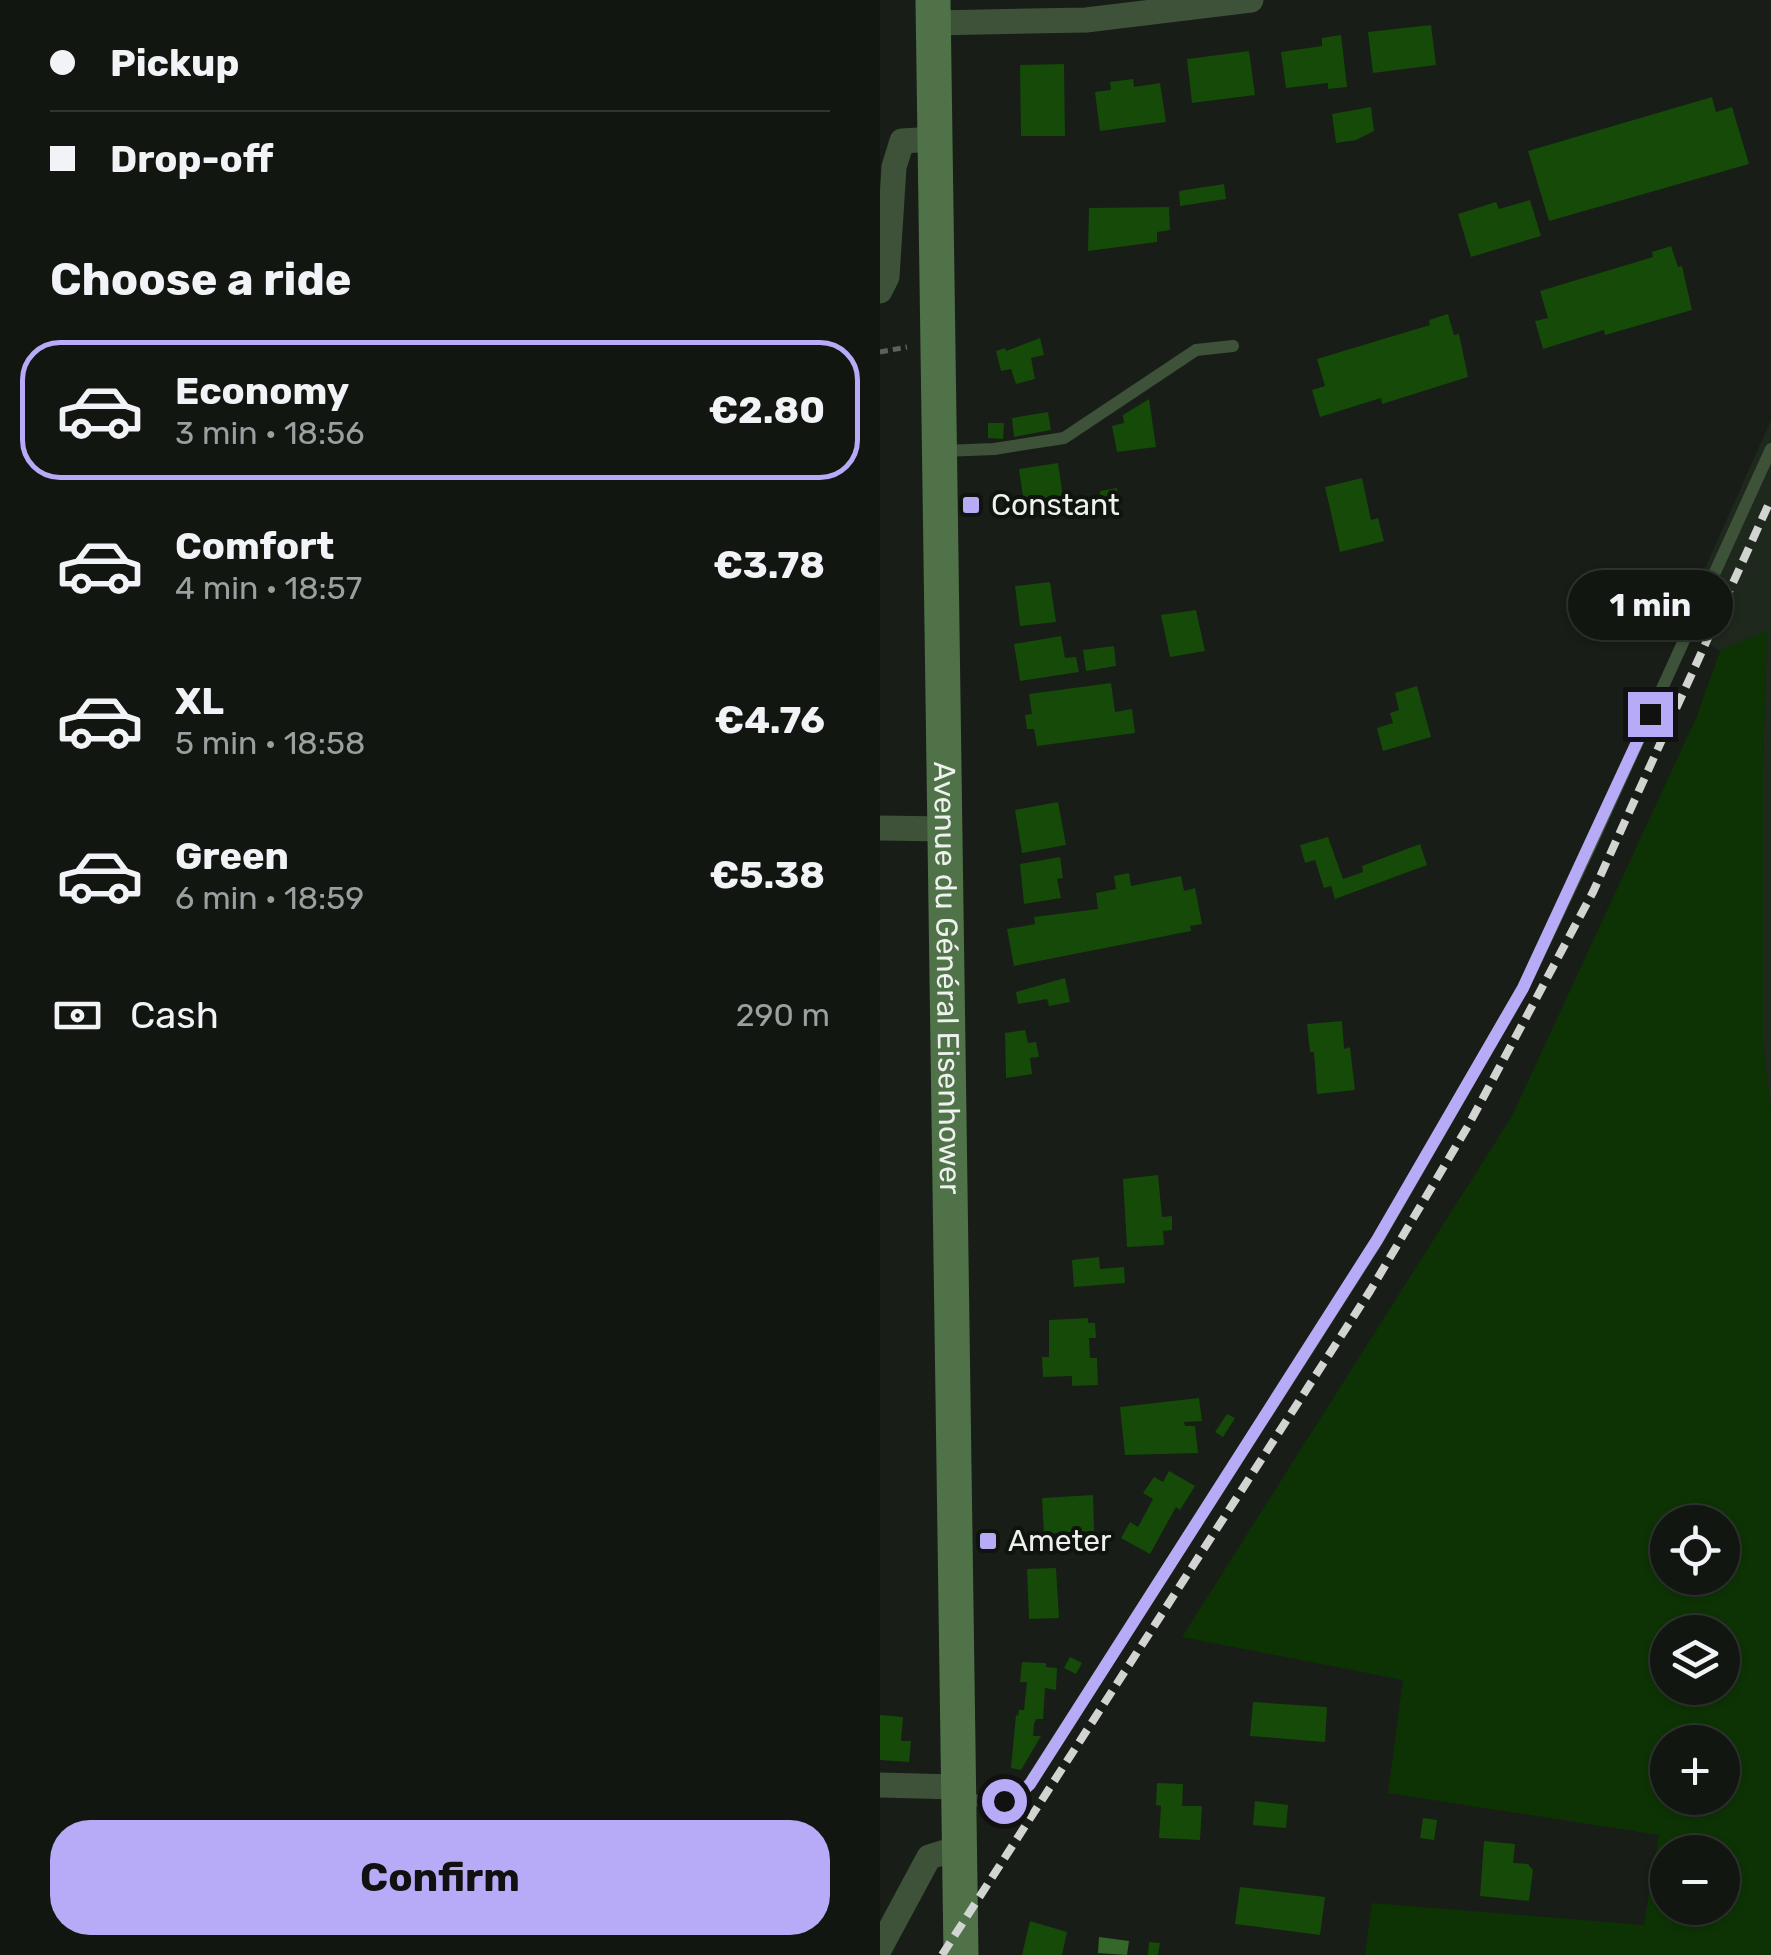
<!DOCTYPE html>
<html lang="en">
<head>
<meta charset="utf-8">
<style>
  :root { --surface:#121611; --page:#1f231f; --text:#f1f3f6; --muted:#9c9f9f; --line:#313531; --accent:#b7abf8 }
  body { margin:0; font-family:Rubik,sans-serif; background:var(--page); color:var(--text); height:100vh; display:flex; flex-direction:column; font-size:38px; white-space:nowrap }
  * { box-sizing:border-box; margin:0 }
  p { font-size:32px; color:var(--muted) }
  .icon { flex:none; width:55px; height:55px; fill:none; stroke:currentColor; stroke-width:2; stroke-linecap:round; stroke-linejoin:round }
  .map { position:relative; flex:1; overflow:hidden }
  .sheet { display:flex; flex-direction:column; background:var(--surface); width:880px }
  .sheet>* { flex:none }
  .banner { display:grid; align-content:center; height:220px; padding:0 50px; background:var(--surface) }
  .buttons { position:absolute; left:770px; top:1505px; display:grid; gap:20px }
  .buttons a { display:grid; place-items:center; width:90px; height:90px; border-radius:50%; background:var(--surface); box-shadow:0 2px 8px #0004,0 0 0 2px var(--line); font-size:50px }
  .end { position:absolute; width:45px; height:45px; margin:-22px; border:12px solid #b7abf8; background:#111; box-shadow:0 0 0 5px #111 }
  .from { border-radius:50% }
  .bubble { position:absolute; height:70px; border-radius:35px; background:var(--surface); box-shadow:0 2px 8px #0004,0 0 0 2px var(--line); font-size:32px; font-weight:700; line-height:70px; text-align:center }
  .banner b { display:flex; align-items:center; gap:35px; height:95px; font-size:38px }
  .banner b+b { border-top:2px solid var(--line) }
  .banner i { width:25px; height:25px; background:var(--text) }
  ul { padding:0; list-style:none }
  li { display:flex; align-items:center; gap:30px; height:140px; margin:0 20px 15px; padding:0 30px; border:5px solid transparent; border-radius:40px }
  li div { flex:1 }
  li b { display:block; font-size:38px }
  li em { font-style:normal; font-weight:700 }
  li.selected { border-color:var(--accent) }
  li>.icon { width:90px; height:90px; stroke-width:1.5 }
  h2 { padding:0 50px; font-size:45px; line-height:120px }
  .pay { display:flex; align-items:center; gap:25px; height:110px; padding:0 50px; font-size:38px }
  .pay p { margin-inline-start:auto }
  .action { display:flex; gap:20px; margin-top:auto; padding:20px 50px }
  .action a { flex:1; height:115px; border-radius:40px; background:var(--accent); color:#111; font-size:40px; font-weight:700; line-height:115px; text-align:center }
  main { display:flex; flex:1; min-height:0 }
  .map>svg:first-child { display:block }
  .built { fill:#1f281d }
  .green { fill:#0d3305; fill-rule:evenodd }
  .water { fill:#34682a }
  .building { fill:#154a08 }
  .lines { fill:none; stroke-linecap:round; stroke-linejoin:round }
  .path { stroke:#5e625d; stroke-width:5; stroke-dasharray:8 5; stroke-linecap:butt }
  .service { stroke:#3d5239; stroke-width:12 }
  .minor { stroke:#3d5239; stroke-width:25 }
  .secondary { stroke:#4f7248; stroke-width:35 }
  .rail { stroke:#d1d4d0; stroke-width:8; stroke-dasharray:15 8; stroke-linecap:butt }
  .route { stroke:#b7abf8; stroke-width:12 }
  .poi-dot { fill:#b7abf8; stroke:#0f140e; stroke-width:4 }
  .labels { text-anchor:middle; stroke-width:8; stroke-linejoin:round; paint-order:stroke }
  .poi-label { font-size:30px; fill:#eef1ed; stroke:#0f140e; text-anchor:start }
  .street-label { font-size:30px; fill:#eef1ed; stroke:#0f140e }
</style>
</head>
<body>
<main>
<section class="sheet">
<div class="banner">
<b><i class="from"></i>Pickup</b>
<b><i></i>Drop-off</b>
</div>
<h2>Choose a ride</h2>
<ul>
<li class="selected"><svg class="icon" aria-label="car" viewBox="0 0 24 24"><path d="M5 17H2v-5l4-1 3-4h7l3 4 3 1v5h-3M9 17h6M6 11h13"/><circle cx="7" cy="17" r="2"/><circle cx="17" cy="17" r="2"/></svg><div><b>Economy</b><p>3 min · 18:56</p></div><em>€2.80</em></li>
<li><svg class="icon" aria-label="car" viewBox="0 0 24 24"><path d="M5 17H2v-5l4-1 3-4h7l3 4 3 1v5h-3M9 17h6M6 11h13"/><circle cx="7" cy="17" r="2"/><circle cx="17" cy="17" r="2"/></svg><div><b>Comfort</b><p>4 min · 18:57</p></div><em>€3.78</em></li>
<li><svg class="icon" aria-label="car" viewBox="0 0 24 24"><path d="M5 17H2v-5l4-1 3-4h7l3 4 3 1v5h-3M9 17h6M6 11h13"/><circle cx="7" cy="17" r="2"/><circle cx="17" cy="17" r="2"/></svg><div><b>XL</b><p>5 min · 18:58</p></div><em>€4.76</em></li>
<li><svg class="icon" aria-label="car" viewBox="0 0 24 24"><path d="M5 17H2v-5l4-1 3-4h7l3 4 3 1v5h-3M9 17h6M6 11h13"/><circle cx="7" cy="17" r="2"/><circle cx="17" cy="17" r="2"/></svg><div><b>Green</b><p>6 min · 18:59</p></div><em>€5.38</em></li>
</ul>
<div class="pay"><svg class="icon" aria-label="cash" viewBox="0 0 24 24"><path d="M3 7h18v10H3z"/><circle cx="12" cy="12" r="2"/></svg>Cash<p>290 m</p></div>
<div class="action"><a>Confirm</a></div>
</section>
<div class="map">
<svg width="891" height="1955" viewBox="0 0 891 1955">
  <rect width="100%" height="100%" fill="#181d17"/>
  <!-- built -->
  <path class="built" d="M891,420v692l-8,-66v-280l4,-135 -47,20 -41,-24z"/>
  <!-- green -->
  <path class="green" d="M887,630l-4,136v280l8,66v843h-406l7,-52 272,22 15,-90 -271,-42 15,-113 -221,-43 330,-521 185,-400 23,-65zM842,1522v56h-54v-56zM842,1632v56h-54v-56zM788,1742h54v56h-54zM788,1852h54v56h-54z"/>
  <!-- water -->
  <path class="water" d="M219,1937l30,4 -2,14 -29,-2z"/>
  <!-- building -->
  <path class="building" d="M551,25l5,40 -63,8 -5,-41z
    M461,35l6,52 -19,2v-6l-42,5 -5,-36 41,-6v-8z
    M369,51l6,44 -63,8 -5,-44z
    M184,64l1,72h-44l-1,-71z
    M253,79l1,8 26,-4 6,39 -66,9 -5,-39 16,-2 -1,-8z
    M832,97l4,15 16,-5 17,57 -200,57 -21,-70z
    M491,107l3,24 -18,9 -20,3 -4,-29z
    M344,184l2,15 -46,7 -1,-15z
    M650,200l11,36 -70,21 -13,-43 38,-12 3,7z
    M289,207l1,23 -13,2v10l-69,9 1,-43z
    M791,246l7,21 4,-1 10,44 -87,25 -1,-5 -61,19 -8,-28 13,-3 -8,-27 113,-34 -1,-5z
    M568,314l6,21 5,-1 9,43 -86,27 -1,-6 -61,19 -8,-27 13,-4 -8,-27 113,-34 -1,-5z
    M160,338l4,17 -13,3 4,21 -19,5 -5,-15 -10,2 -5,-20 9,-3 1,3z
    M269,399l7,48 -39,5 -5,-26 12,-3 -1,-8z
    M168,412l3,18 -37,7 -2,-19z
    M108,423h16l-1,16 -15,-1z
    M178,463l7,48 -39,6 -7,-48z
    M482,478l9,42 7,-2 6,23 -44,11 -15,-65z
    M237,488l2,14 -18,2 -1,-13z
    M170,582l6,40 -36,4 -5,-40z
    M316,610l9,41 -35,6 -9,-42z
    M181,636l4,22 11,-1 3,15 -59,9 -6,-37z
    M234,646l2,20 -30,5 -3,-21z
    M231,683l4,29 17,-3 3,24 -98,13 -3,-17h-7l-2,-14 7,-1 -3,-20z
    M537,686l14,51 -48,14 -6,-23 16,-5 -3,-10 9,-3 -4,-17z
    M178,802l8,43 -44,8 -7,-43z
    M448,837l15,42 20,-7 -1,-6 58,-22 7,21 -92,34 -4,-13 -7,2 -9,-28 -10,3 -5,-18z
    M180,857l3,21 -6,1 4,19 -37,6 -4,-40z
    M249,873l2,13 50,-10 3,15 11,-3 7,36 -12,2 1,5 -177,35 -7,-37 28,-5 -1,-7 64,-8 -2,-16 20,-4 -2,-13z
    M185,978l5,24 -21,4 -2,-7 -29,5 -2,-12z
    M462,1021l2,28 6,-2 5,43 -38,4 -3,-42h-4l-3,-28z
    M145,1030l3,13 8,-1 3,15 -9,1 2,16 -26,4 -1,-45z
    M278,1175l4,42 10,-1v14l-9,1 1,14 -37,2 -4,-68z
    M219,1257l1,12 24,-2 1,16 -51,4 -2,-27z
    M208,1318v5h7l1,15h-7l1,20h7l1,27 -26,1v-10l-29,1 -1,-20h7v-37z
    M319,1398l3,23 -18,1 1,4h10l3,27 -73,2 -5,-48z
    M347,1414l8,4 -12,19 -8,-5z
    M289,1471l26,15 -15,24 -4,-3 -26,47 -29,-16 9,-16 8,5 15,-28 -10,-6 11,-16 9,5z
    M213,1495l1,36 -50,3 -2,-36z
    M176,1568l3,50 -30,1 -2,-50z
    M190,1657l12,6 -6,11 -12,-6z
    M142,1662l24,1v4l11,1 -1,22 -11,-2 -2,31h-7l-2,5 -1,12h8l-20,34 -10,-2 5,-53 2,1 1,-6h5l3,-28h-7z
    M373,1702l74,5 -2,35 -75,-6z
    M0,1715l23,2 -2,24h10l-2,21 -29,-2z
    M277,1783l26,1 -1,22h20l-2,34 -41,-2 2,-32 -5,-1z
    M375,1801l33,4 -2,23 -33,-3z
    M543,1818l14,2 -3,20 -14,-2z
    M604,1841l31,3 -2,19 15,1 5,6 -4,31 -49,-5z
    M360,1887l85,10 -5,38 -85,-11z
    M150,1921l37,11 -5,23h-40z
    M269,1942l11,1 -2,12h-10z"/>
  <g class="lines">
    <!-- path -->
    <path class="path" d="M0,352l27,-5"/>
    <!-- service -->
    <path class="service" d="M63,451l51,-2 70,-11 132,-88 37,-4
      M79,1800c28,1 49,4 70,-15l348,-544 146,-253 67,-141 181,-398"/>
    <!-- minor -->
    <path class="minor" d="M53,23l153,-3 165,-20
      M0,291l7,-14 7,-110 8,-26 34,-2
      M0,828l65,1
      M0,1785l76,2
      M0,1948l49,-91 30,-9"/>
    <!-- secondary -->
    <path class="secondary" id="s1" d="M53,0l28,1955"/>
    <!-- rail -->
    <path class="rail" d="M62,1955l428,-664 98,-165 125,-234 178,-393"/>
  </g>
  <g class="lines">
    <!-- route -->
    <path class="route" d="M124,1801l13,-5 13,-12 347,-544 146,-252 127,-274"/>
  </g>
  <!-- markers -->
  <g class="poi-dot">
    <rect x="81" y="495" width="20" height="20" rx="5"/>
    <rect x="98" y="1531" width="20" height="20" rx="5"/>
  </g>
  <g class="labels">
    <!-- poi labels -->
    <g class="poi-label">
      <text x="111" y="515">Constant</text>
      <text x="128" y="1551">Ameter</text>
    </g>
    <!-- street labels -->
    <g class="street-label">
      <text dy="10" stroke="none"><textPath href="#s1" startOffset="978">Avenue du Général Eisenhower</textPath></text>
    </g>
  </g>
</svg>
<div class="buttons">
<a><svg class="icon" aria-label="locate" viewBox="0 0 24 24"><circle cx="12" cy="12" r="6"/><path d="M12 2v4M12 18v4M2 12h4M18 12h4"/></svg></a>
<a><svg class="icon" aria-label="layers" viewBox="0 0 24 24"><path d="M12 4l9 5-9 5-9-5zM3 14l9 5 9-5"/></svg></a>
<a>+</a>
<a>−</a>
</div>
<i class="end from" style="left:124px;top:1801px"></i>
<i class="end" style="left:770px;top:714px"></i>
<div class="bubble" style="left:688px;top:570px;width:165px">1 min</div>
</div>
</main>
</body>
</html>
